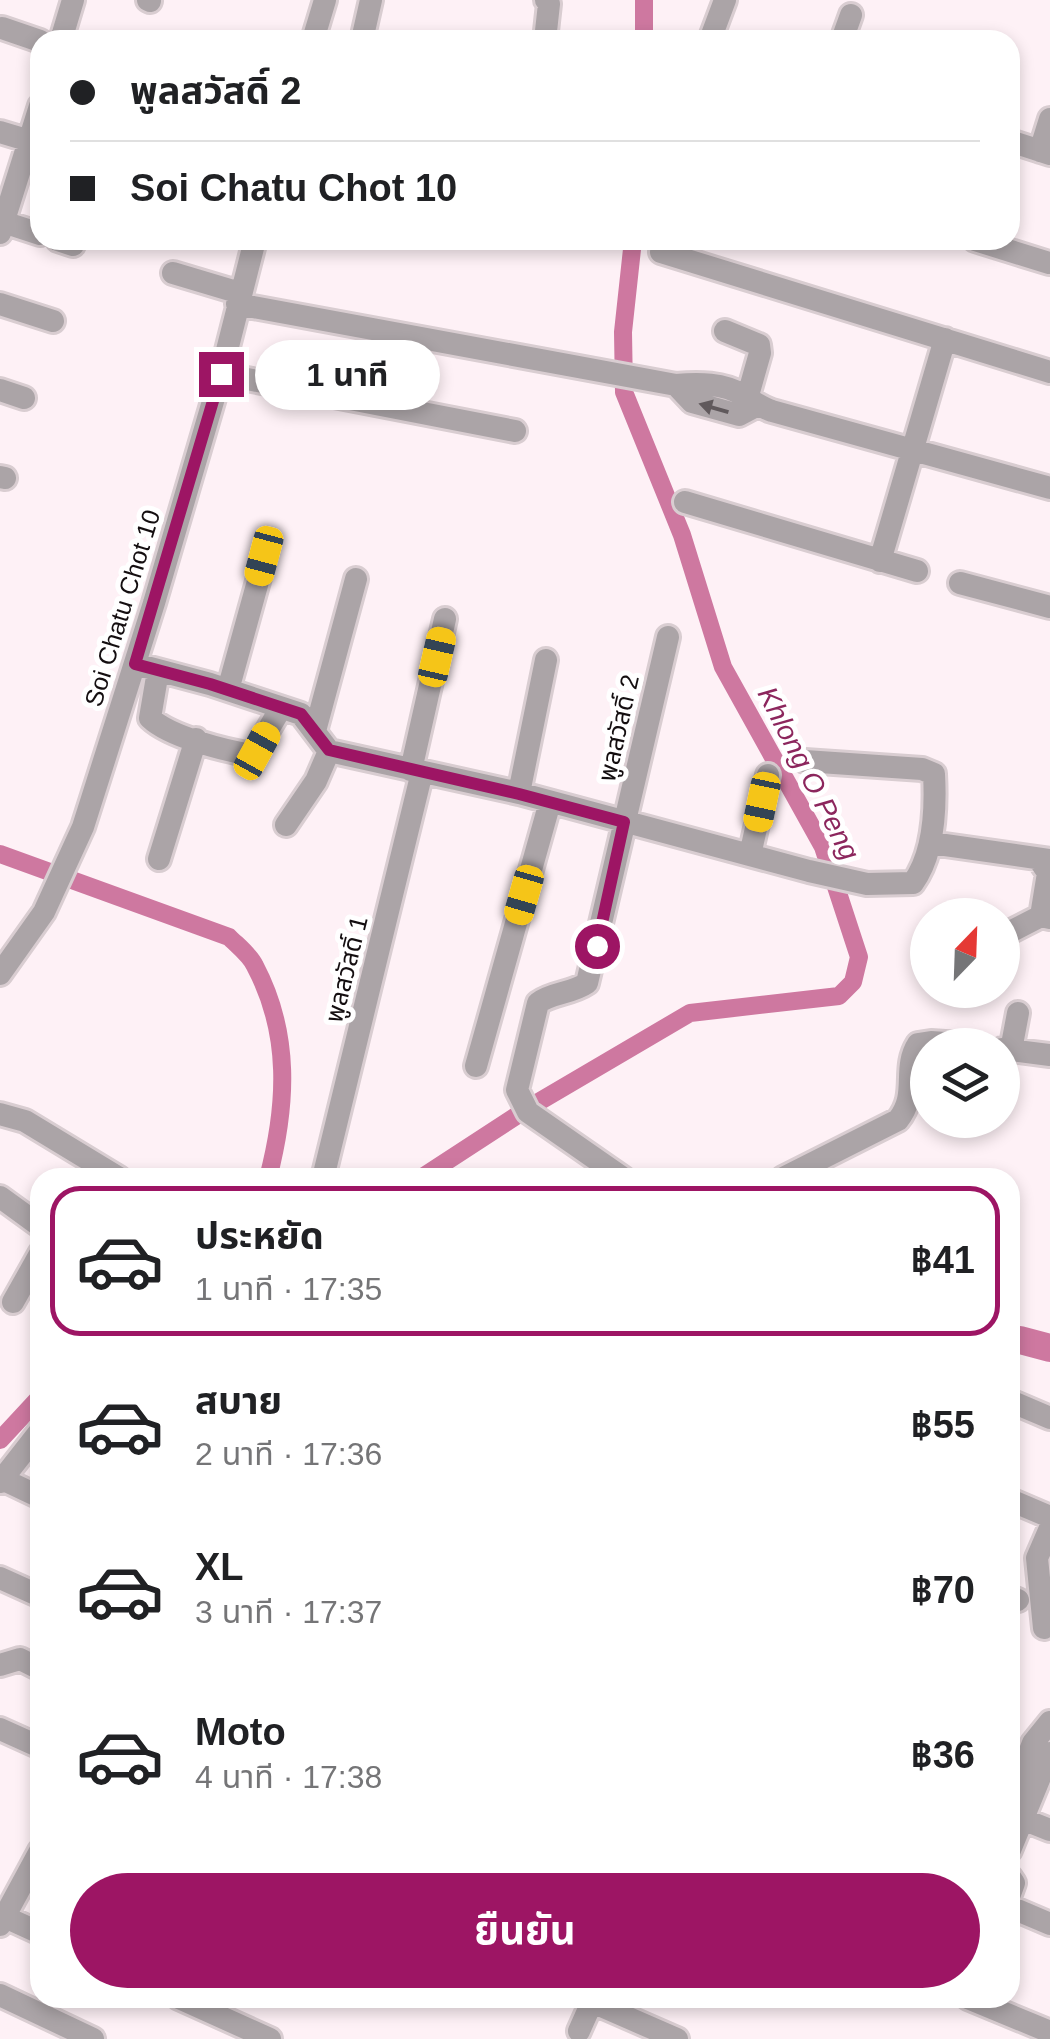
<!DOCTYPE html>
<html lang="th">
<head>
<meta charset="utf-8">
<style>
  :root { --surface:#fff; --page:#f2f2f2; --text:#202124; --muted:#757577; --line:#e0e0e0; --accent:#9d1564 }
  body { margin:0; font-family:Helvetica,"Noto Sans Thai",sans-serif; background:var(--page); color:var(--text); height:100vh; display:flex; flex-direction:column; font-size:38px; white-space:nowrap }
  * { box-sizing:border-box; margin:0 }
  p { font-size:32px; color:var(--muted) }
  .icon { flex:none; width:55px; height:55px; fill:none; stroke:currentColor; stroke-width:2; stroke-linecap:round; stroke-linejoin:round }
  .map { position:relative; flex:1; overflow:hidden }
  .details { position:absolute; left:30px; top:1168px; width:990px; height:840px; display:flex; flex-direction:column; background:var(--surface); border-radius:30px; box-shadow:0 5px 15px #0003 }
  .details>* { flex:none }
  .guide { position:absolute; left:30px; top:30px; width:990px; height:220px; border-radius:30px; box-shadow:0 5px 15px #0003; display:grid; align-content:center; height:220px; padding:0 40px; background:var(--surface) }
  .needle { width:65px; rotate:23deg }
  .fabs { position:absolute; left:910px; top:898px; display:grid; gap:20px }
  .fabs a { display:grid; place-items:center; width:110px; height:110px; border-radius:50%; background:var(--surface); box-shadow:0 5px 15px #0003; font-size:50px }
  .end { position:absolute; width:45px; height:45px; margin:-22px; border:12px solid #9d1564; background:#fff; box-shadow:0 0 0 5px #fff }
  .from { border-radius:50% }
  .bubble { position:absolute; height:70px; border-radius:35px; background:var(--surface); box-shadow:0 5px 15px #0003; font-size:32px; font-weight:700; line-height:70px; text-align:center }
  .car { position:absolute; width:30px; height:60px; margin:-30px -15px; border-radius:12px; box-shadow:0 0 8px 2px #0007; background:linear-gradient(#f5c518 24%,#345 0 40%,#f5c518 0 76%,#345 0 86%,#f5c518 0) }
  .guide b { display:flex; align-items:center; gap:35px; height:95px; font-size:38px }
  .guide b+b { border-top:2px solid var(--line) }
  .guide i { width:25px; height:25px; background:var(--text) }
  ul { padding:18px 0 0; list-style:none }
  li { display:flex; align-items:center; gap:30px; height:150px; margin:0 20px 15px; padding:0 20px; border:5px solid transparent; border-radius:30px }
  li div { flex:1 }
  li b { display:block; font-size:38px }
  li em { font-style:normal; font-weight:700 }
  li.selected { border-color:var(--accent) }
  li>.icon { width:90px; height:90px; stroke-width:1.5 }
  .action { display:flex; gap:20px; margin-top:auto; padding:20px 40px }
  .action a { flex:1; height:115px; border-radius:60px; background:var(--accent); color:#fff; font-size:40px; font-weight:700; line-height:115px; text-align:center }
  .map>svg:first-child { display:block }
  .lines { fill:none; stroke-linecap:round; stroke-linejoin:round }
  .canal { stroke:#ce78a0; stroke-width:18 }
  .river { stroke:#ce78a0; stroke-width:28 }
  .minor-casing { stroke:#d9cdd1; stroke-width:28 }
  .minor { stroke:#aba4a7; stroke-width:22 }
  .oneway { fill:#60595c }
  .route { stroke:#9d1564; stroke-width:12 }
  .labels { text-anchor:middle; stroke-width:10; stroke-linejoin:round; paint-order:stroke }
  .street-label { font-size:25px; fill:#140e10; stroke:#fff }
  .water-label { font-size:28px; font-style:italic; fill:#8c265d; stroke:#fff }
</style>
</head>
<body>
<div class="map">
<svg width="1050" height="2039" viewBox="0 0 1050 2039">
  <rect width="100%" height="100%" fill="#fef1f6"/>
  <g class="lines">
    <!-- canal -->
    <path class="canal" d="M644,0v40
      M0,854l229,83c9,9 21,18 26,29 36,68 32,139 13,212
      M421,1178l109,-71 160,-94 149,-17 14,-14 6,-25 -36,-110 -100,-180 -41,-132 -58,-143 -1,-60 10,-92
      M0,1440l40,-43"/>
    <!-- river -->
    <path class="river" d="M1010,1340h10l30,8"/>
    <!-- minor casing -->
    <g class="minor-casing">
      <path id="minor" d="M148,0l2,1
        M2,28l38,13
        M61,40l12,-40
        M313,40l12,-40
        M362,40l9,-40
        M545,40l4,-36 -3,-4
        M710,40l15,-40
        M842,40l9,-25
        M0,132l40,12
        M1010,141l40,13
        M1040,151l10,-32
        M3,222l37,12
        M0,233l40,-127
        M58,240l15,5
        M975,240l74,23
        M661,252l389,120
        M173,273l67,20
        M0,304l53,17
        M237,304l439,81c23,-2 47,-2 67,10 10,6 17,12 29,16l278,77
        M725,331l34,14 1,8 -13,46
        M221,374l294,57
        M676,385l16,17 47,13 17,-9
        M0,390l24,8
        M0,477l5,1
        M685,502l232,69
        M880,561l65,-222
        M960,583l90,24
        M135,664l75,20 91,30 28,37 190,42 290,78 58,13 46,-1c21,-29 23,-73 21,-109l-12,-5 -117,-8
        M158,671l-8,47c20,19 76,33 103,37l28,-47
        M228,690l37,-134
        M315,731l41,-152
        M411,770l34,-151
        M519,793l27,-133
        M286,825l30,-44 13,-30
        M931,843l119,17
        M750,855l18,-80
        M159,859l37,-120
        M1040,861l8,12 -7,43
        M1002,936l39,-20 9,2
        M0,974l44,-62 39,-85 71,-224 67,-229 34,-134
        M1002,1049l48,6
        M1011,1050l7,-37
        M476,1066l74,-264
        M0,1114l25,7 94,57
        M323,1178l99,-406
        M623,1178l-95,-66 -11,-22 21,-87c15,-11 33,-9 49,-20l81,-346
        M783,1178l115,-58c21,-26 4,-51 20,-76l13,-2 42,3
        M0,1197l40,29
        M13,1302l27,-48
        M1010,1401l40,17
        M2,1479l38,18
        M0,1482l40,-51
        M1010,1500l40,17
        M0,1578l40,18
        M1010,1597l8,3
        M1044,1628l-7,-70 13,-30
        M0,1665l20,-6 20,10
        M0,1729l40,18
        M1010,1802l23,-59 17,-21
        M1010,1814l40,16
        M1010,1850l40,-97
        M1010,1877l4,6 -4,11
        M1010,1907l40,17
        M5,1917l35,16
        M0,1925l40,-74
        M0,1995l93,44
        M179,1998l91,41
        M583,1998l94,41
        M968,1998l82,34
        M579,2031l13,-29"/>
    </g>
    <!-- minor -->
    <use href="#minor" class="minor"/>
  </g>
  <!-- one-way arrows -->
  <defs><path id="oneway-solid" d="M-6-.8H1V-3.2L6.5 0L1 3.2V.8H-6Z" transform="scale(2.5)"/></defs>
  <use class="oneway" href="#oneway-solid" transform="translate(714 408) rotate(-164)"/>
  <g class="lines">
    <!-- route -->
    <path class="route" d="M221,374l-86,290 75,20 91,30 28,36 190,44 105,28 -27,124"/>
  </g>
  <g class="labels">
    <!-- street labels -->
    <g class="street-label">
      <text transform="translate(122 608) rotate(-73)" y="9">Soi Chatu Chot 10</text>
      <text transform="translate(618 728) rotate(-77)" y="9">พูลสวัสดิ์ 2</text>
      <text transform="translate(346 969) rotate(-76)" y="9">พูลสวัสดิ์ 1</text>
    </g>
    <!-- water labels -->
    <g class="water-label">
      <text transform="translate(809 773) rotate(63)" y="10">Khlong O Peng</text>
    </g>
  </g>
</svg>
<div class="fabs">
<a><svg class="needle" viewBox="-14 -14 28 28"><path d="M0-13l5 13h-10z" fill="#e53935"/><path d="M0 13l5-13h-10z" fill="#757577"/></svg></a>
<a><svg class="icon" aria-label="layers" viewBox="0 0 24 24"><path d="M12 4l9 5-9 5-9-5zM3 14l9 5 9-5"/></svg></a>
</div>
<i class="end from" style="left:597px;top:946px"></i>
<i class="end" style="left:221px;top:374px"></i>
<div class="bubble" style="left:255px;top:340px;width:185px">1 นาที</div>
<i class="car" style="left:264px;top:556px;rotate:195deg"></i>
<i class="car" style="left:437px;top:657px;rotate:13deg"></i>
<i class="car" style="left:257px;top:751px;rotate:29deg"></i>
<i class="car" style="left:762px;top:802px;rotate:192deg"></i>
<i class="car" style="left:524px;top:895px;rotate:196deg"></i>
<div class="guide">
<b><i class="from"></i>พูลสวัสดิ์ 2</b>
<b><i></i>Soi Chatu Chot 10</b>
</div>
<section class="details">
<ul>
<li class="selected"><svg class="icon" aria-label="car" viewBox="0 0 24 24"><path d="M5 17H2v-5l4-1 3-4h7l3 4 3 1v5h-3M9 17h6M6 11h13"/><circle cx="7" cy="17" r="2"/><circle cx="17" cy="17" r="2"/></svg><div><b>ประหยัด</b><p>1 นาที · 17:35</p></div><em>฿41</em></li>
<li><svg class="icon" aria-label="car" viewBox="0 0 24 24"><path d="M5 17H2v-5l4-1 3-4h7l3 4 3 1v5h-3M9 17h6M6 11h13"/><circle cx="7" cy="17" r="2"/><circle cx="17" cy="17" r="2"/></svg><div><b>สบาย</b><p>2 นาที · 17:36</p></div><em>฿55</em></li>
<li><svg class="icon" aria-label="car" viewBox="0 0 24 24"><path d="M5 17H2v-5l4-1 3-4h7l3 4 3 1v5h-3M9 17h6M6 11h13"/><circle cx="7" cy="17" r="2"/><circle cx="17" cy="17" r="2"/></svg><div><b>XL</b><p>3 นาที · 17:37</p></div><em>฿70</em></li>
<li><svg class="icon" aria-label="car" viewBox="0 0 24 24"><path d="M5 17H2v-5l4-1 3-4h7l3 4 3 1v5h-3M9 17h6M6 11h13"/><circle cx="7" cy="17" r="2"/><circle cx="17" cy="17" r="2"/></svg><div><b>Moto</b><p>4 นาที · 17:38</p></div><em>฿36</em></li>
</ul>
<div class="action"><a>ยืนยัน</a></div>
</section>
</div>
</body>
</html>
